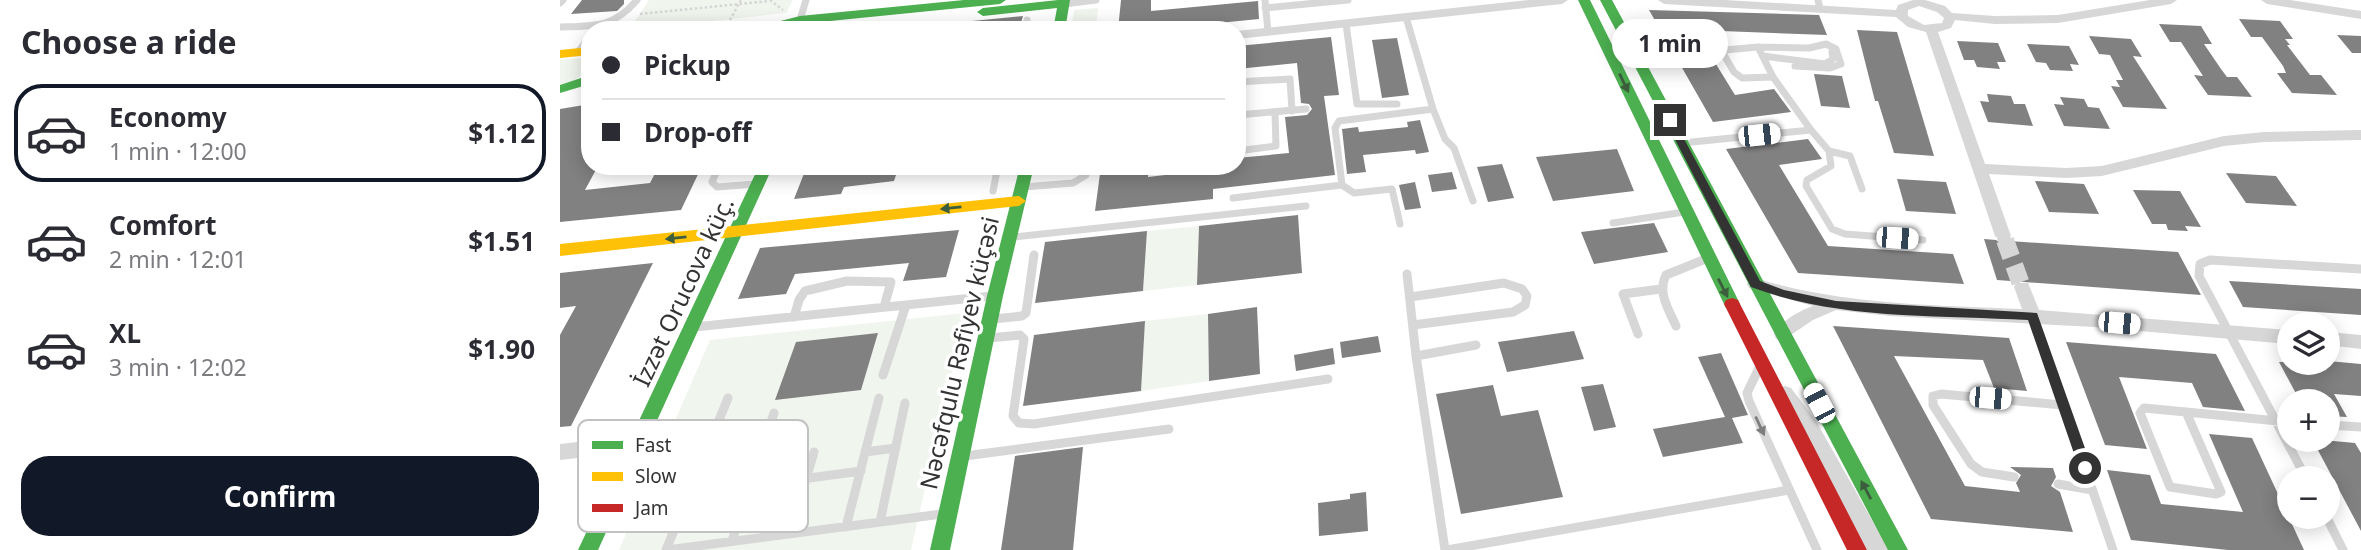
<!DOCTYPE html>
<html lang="en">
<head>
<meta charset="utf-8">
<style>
  :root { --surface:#fff; --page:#f7f7f7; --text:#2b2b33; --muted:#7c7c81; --line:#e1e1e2; --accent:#111827 }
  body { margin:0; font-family:"Noto Sans",sans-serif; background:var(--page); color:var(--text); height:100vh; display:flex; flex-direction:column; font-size:26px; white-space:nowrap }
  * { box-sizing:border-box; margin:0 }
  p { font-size:23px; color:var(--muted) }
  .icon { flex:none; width:38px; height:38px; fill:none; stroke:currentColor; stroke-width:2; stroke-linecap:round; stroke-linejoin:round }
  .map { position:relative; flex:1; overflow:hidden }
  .details { display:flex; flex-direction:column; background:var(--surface); width:560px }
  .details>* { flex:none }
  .banner { position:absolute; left:21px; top:21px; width:665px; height:154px; border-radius:28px; box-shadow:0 4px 18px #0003; display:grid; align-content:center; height:154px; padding:0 21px; background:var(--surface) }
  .fabs { position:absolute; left:1717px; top:312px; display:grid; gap:14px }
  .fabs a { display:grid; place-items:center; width:63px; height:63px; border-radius:50%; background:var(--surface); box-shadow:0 4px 18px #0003; font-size:35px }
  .end { position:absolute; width:32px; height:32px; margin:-16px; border:9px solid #333; background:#fff; box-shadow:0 0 0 4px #fff }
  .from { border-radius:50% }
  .bubble { position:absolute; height:49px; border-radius:24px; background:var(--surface); box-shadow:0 4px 18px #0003; font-size:23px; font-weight:700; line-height:49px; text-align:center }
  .car { position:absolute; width:21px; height:42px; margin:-21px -10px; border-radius:9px; box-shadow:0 0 5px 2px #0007; background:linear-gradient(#fff 24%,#345 0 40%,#fff 0 76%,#345 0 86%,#fff 0) }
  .banner b { display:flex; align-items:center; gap:24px; height:66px; font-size:26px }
  .banner b+b { border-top:2px solid var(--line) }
  .banner i { width:18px; height:18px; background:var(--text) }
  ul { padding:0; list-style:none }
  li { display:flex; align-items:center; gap:21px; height:98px; margin:0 14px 10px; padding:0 7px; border:4px solid transparent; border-radius:28px }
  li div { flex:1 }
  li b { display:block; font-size:26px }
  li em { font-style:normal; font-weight:700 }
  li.on { border-color:var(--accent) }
  li>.icon { width:63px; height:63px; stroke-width:1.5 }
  h2 { padding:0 21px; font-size:32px; line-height:84px }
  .action { display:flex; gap:14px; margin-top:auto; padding:14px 21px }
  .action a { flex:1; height:80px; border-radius:28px; background:var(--accent); color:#fff; font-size:28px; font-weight:700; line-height:80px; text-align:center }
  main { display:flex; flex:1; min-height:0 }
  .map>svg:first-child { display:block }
  .green { fill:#f0f5ed }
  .building { fill:#818181 }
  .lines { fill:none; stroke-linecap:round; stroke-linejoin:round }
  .street-tunnel-far1 { stroke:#d6d6d6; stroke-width:13; stroke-dasharray:13 7; stroke-linecap:butt }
  .street-tunnel { stroke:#d6d6d6; stroke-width:18; stroke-dasharray:18 9; stroke-linecap:butt }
  .path { stroke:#d6d6d6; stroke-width:2.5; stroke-dasharray:2.5 2.5; stroke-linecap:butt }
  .lane-far1 { stroke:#d7d7d7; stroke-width:7 }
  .lane { stroke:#d7d7d7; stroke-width:9 }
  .street { fill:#d7d7d7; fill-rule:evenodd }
  .fast { fill:#4caf50; fill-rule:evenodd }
  .slow { fill:#ffc107; fill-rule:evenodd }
  .jam { fill:#c62828; fill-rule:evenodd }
  .oneway { fill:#3c5e3d }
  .oneway2 { fill:#7d7d7d }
  .route { fill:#333 }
  .labels { text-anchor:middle; stroke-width:7; stroke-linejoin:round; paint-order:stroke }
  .street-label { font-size:24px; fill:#333; stroke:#fff }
  .key { fill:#fff; stroke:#c2c2c2; stroke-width:2 }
  .key-label { font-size:19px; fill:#333 }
</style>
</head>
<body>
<main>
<section class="details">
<h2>Choose a ride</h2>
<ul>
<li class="on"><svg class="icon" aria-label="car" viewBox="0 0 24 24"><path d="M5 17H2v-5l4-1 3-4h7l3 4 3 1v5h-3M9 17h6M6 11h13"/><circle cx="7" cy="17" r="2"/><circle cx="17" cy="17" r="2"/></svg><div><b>Economy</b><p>1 min · 12:00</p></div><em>$1.12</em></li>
<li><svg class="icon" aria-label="car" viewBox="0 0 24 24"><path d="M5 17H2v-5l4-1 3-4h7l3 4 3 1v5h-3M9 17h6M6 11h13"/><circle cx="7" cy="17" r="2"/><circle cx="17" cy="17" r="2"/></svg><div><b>Comfort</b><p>2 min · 12:01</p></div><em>$1.51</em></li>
<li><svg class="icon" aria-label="car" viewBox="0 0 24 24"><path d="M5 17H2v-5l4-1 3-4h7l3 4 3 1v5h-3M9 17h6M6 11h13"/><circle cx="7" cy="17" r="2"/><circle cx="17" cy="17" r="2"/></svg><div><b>XL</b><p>3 min · 12:02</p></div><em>$1.90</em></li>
</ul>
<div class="action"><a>Confirm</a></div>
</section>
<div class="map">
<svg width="1801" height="550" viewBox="0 0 1801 550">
  <rect width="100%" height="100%" fill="#fff"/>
  <!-- green -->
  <path class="green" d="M89,0h144l-7,13 -157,17z
    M538,8l-2,22h-25l3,-20z
    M22,58l6,2 1,9 -14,11 -15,5v-25z
    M639,226l-2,59 -54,6 4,-60z
    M405,313l-54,237h-292l91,-210z
    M648,314l1,67 -68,10 4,-70z"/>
  <!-- building -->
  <path class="building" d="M22,0h42v4l-7,7 -46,3z
    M561,0h30v11l107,-10 1,18 -111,11h-30z
    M1089,10l170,5 8,20 -132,-5 40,65 39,-6 17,23 -78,10z
    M463,16l-4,14h-46l-1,-9z
    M1679,19l41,2 13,18h-8l5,6h-3l23,30h11l16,20 -45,-2 -15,-20h9l-3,-7 -21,-29h-11z
    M1599,24l42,2 11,18h-8l17,25 6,8h10l15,20 -44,-2 -14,-20 9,1 -22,-34h-11z
    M1297,30l40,2 37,124 -40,-3 -16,-52h-3z
    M1777,35l24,1v17h-9z
    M1529,36l42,3 11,18 -9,-1 34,53 -44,-2 -12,-21 9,1 -4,-7h7l-13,-25 -11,-1z
    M771,37l8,58 -15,1 11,79 -122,14v10l-118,12 6,-45h48l-1,11 43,-5v-6h46v-8l52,-5 -4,-36 22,-2 5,-6 -3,-5 -8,-1 -4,-40 -60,6v-23z
    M837,38l12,57 -27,3 -10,-58z
    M1397,41l41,2 8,19h-9l3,7 -23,-2 -3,-7h-10z
    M1467,44l42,2 10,19 -9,-1 3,7 -23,-1 -4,-7 -10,-1z
    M1254,74l28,2 8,32 -29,-2z
    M1427,94l24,2 3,8h11l8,22 -45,-4 -8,-21 9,1z
    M1500,97l24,2 4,8 11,1 11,21 -46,-3 -10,-22 10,1z
    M30,104v62h8l-13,24 65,-7 9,-17h43l-21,44 -121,12v-113z
    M860,120l9,32 -13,2 -1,-4 -52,5 3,17 -19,2 -5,-45 16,-2 1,5 49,-5 -1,-5z
    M1248,139l14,20 -43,6 49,81 125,8 11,30 -166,-11 -72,-124z
    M1057,149l17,42 -81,10 -17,-44z
    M942,164l12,34 -26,4 -11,-35z
    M247,166h92l-5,15 -50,6 -3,7 -47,5z
    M892,172l5,17 -25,3 -4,-17z
    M1666,173l50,3 21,30 -51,-3z
    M1337,179l49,3 10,32 -50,-3z
    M1475,181l49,3 15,30 -50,-2z
    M855,182l6,26 -16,2 -6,-25z
    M1573,190l47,1 21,36 -16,-1 3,5 -20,-1 -2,-6h-14z
    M738,215l4,58 -105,12 2,-59z
    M1094,223l14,29 -74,12 -13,-32z
    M399,230l-13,47 -43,4 6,-18 -114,11 -9,20 -48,5 22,-51z
    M587,231l-4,60 -108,12 10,-61z
    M1424,239l12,1 7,5 6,-4 169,11 23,43 -204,-15z
    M93,263l-82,163 -11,1v-92l16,-29 -16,2v-35z
    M1669,281l132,8v26l-118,-8z
    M697,307l3,67 -51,7 -1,-67z
    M585,321l-4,70 -118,15 11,-71z
    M1273,326l176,12 18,53 -33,-3 -11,-28 -89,-4 71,130 55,6 -4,-9 5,-8 -11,-8 43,1 3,9 -5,9 9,6 13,40 -142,-13z
    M1014,331l10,28 -77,13 -9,-30z
    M318,333l-17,57 -86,10 21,-58z
    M818,336l3,16 -39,6 -2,-16z
    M1506,342l150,12 29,57 -42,-4 -11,-24 -73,-6 28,72 -42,-4z
    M773,348l2,16 -39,7 -2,-16z
    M1161,353l27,62 -16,3 11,25 -80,14 -10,-28 72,-12 -27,-60z
    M1768,361l33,3v32l-27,-2 13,23 -19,-1v-15h-28l-21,-39z
    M1043,384l13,43 -22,4 -13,-44z
    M933,385l8,31 37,-6 25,87 -102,17 -25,-120z
    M1649,434l43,4 52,112h-76l-97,-10 -24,-70 43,5 11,29 82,8z
    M1752,439l43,4 6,10v78z
    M523,447l-10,103h-72l14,-94z
    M806,492l2,39 -49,5 -1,-33 32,-4v-5z"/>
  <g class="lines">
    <!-- street-tunnel-far1 -->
    <path class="street-tunnel-far1" d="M1443,236l2,6"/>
    <!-- street-tunnel -->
    <path class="street-tunnel" d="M1445,240l17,47"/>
    <!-- path -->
    <path class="path" d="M210,0l13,10
      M80,14l129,-13
      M170,20l11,-20"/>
    <!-- lane-far1 -->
    <path class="lane-far1" d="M705,0l3,32
      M1258,0l2,9
      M0,3l3,-3
      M504,4l32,-4
      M705,8l83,-8
      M846,17l27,92 12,30 9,9 19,53
      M240,20l6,-20
      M786,24l11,80h40
      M0,27c35,-1 53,1 77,-27
      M465,30l2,-10
      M18,52l12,-16
      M1203,56l62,8 8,-5 -1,-7
      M1213,77l-31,1 -8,-6 -10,-17 1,-5 33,-3 51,1 17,-4 10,5 5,15 -11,4 -35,-2
      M677,82l53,-3 2,32
      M677,115l69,-6
      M1251,130l18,21 21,5 12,33
      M1122,143l129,-13 -38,-53 -15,-30
      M677,151l39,-5 -1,-34
      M1269,151l2,15 -24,14 -1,6 26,43 13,5 78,6
      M159,166l-7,16 5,5 39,-3
      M782,185l12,8 38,-4 8,35
      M464,187l49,-4 13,-8 1,-9
      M433,191l5,-25
      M673,198l109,-13 -7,-57 4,-7 94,-12
      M1053,223l71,-11
      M453,237l293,-31"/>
    <!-- lane -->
    <path class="lane" d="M847,274l9,82 29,194
      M850,297l94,-14 18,6 5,7 -2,9 -12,7 -100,13
      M1473,316l80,234
      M234,317l5,-17 6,-9 42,-10 44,1 -7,25
      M433,319l29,-3 4,-3 8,-58
      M1116,326c-7,-16 -19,-33 -10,-51l42,-17
      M135,327l297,-31
      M1078,334l-15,-40 38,-5
      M429,338l31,-3 4,4 -11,77 6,7 15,1 294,-45
      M856,356l60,-11
      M1200,366l-13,27 2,8 68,149
      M323,375l23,-70
      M1584,408l42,4 35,80 -5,2 -46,-7 -30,-74z
      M1626,412l103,10
      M1768,425l33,2
      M305,452l31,-4
      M405,456l204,-27
      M1454,477l-32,-5 -11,-8 -38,-59v-9l8,-2 122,11
      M1746,478l-107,-202 1,-12 10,-4 151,9
      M1498,484l34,6
      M190,486l111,-15
      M1766,516l17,34
      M320,522l25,-119
      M286,527l33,-129
      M230,534l24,-82
      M172,541l42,-128
      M106,550l62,-152
      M107,550l275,-36
      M887,550l342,-60"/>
    <!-- street -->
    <path class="street" d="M969,0h39l-6,4 -325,35v-8z
      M1098,0h67l171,10 2,-5 15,-5h12l20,6 7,7 43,3 63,-1 92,-15h27l-6,4 -113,19 -63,1 -40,-4 -4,8 -13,4 47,132 81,4 36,-2 122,-30 40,-4 97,-2v10l-97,2 -40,4 -122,30 -36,2 -77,-4 22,62 -8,6 -8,-6 -69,-204 -18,-5 -12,-10 -232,-13zM1359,6l18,6 7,6 -2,5 -18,2 -16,-9v-6z
      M1701,0h29l71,11v8l-94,-15z
      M1195,278c88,27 177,27 267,31l-8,-22 2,-4h12l11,27 250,20v14l-195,-17 -204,-11 -54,-6 -23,10 -31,21 -6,-2 -2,-5c7,-13 25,-23 39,-28l-64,-18 -2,-4 2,-4z
      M1768,332l33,3v14l-33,-4z
      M1225,386l6,2 25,33 73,129h-22l-5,-7 -58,-112 -28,-38 3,-5z
      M79,435l6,2 3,6 -3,6 -6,2 -79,9v-16z"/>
    <!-- fast -->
    <path class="fast" d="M404,0h42l-6,4 -200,20 -29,6h-25l54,-14z
      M498,0h12l-5,30h-12l4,-22 -74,8 -6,-4 6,-4z
      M1018,0h12l150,304 -2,4h-12l-2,-4z
      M1040,0h12l296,550h-20z
      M30,75v9l-30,9v-8z
      M199,166h14l-175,384h-20z
      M460,166h14l-31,130 -53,254h-20l57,-254z"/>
    <!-- slow -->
    <path class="slow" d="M30,47v8l-30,3v-8z
      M459,196l7,5 -7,5 -459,50v-12z"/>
    <!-- jam -->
    <path class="jam" d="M1172,298l6,2 2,4 127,246h-20l-123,-246 2,-4z"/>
  </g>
  <!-- one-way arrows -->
  <defs><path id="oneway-solid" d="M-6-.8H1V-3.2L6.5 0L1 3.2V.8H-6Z" transform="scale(1.75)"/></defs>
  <g class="oneway">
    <use href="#oneway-solid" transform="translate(1064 83) rotate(64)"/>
    <use href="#oneway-solid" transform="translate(391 208) rotate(174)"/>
    <use href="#oneway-solid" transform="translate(116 238) rotate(174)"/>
    <use href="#oneway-solid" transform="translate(1163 288) rotate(63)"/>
    <use href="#oneway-solid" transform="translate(1306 490) rotate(-118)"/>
  </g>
  <use class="oneway2" href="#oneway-solid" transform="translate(1200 426) rotate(65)"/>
  <!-- route -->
  <path class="route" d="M1106,117l8,3 86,161 24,9 52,11 201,12 55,155 -2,5h-9l-2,-5 -51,-148c-92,-5 -190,0 -277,-33l-86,-167z"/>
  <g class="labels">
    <!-- street labels -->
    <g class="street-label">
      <text transform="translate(124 292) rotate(-65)" y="8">İzzət Orucova küç.</text>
      <text transform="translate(400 353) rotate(-77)" y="8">Nəcəfqulu Rəfiyev küçəsi</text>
    </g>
  </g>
  <!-- legend -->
  <rect x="18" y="420" width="230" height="112" rx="10" class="key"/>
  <rect x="32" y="441" width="31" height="8" fill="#4caf50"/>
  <rect x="32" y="472" width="31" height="9" fill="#ffc107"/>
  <rect x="32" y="504" width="31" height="8" fill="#c62828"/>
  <g class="key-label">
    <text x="75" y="452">Fast</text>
    <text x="75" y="483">Slow</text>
    <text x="75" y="515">Jam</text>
  </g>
</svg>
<div class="fabs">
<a><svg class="icon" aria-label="layers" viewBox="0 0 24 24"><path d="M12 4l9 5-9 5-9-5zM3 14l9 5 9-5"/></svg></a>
<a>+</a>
<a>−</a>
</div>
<i class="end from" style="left:1525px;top:468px"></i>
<i class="end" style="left:1110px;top:120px"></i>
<div class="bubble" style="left:1052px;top:19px;width:116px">1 min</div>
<i class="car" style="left:1199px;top:135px;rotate:84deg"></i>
<i class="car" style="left:1337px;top:238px;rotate:94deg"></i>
<i class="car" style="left:1559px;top:323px;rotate:95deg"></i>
<i class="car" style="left:1430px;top:398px;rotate:95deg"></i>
<i class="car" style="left:1259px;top:403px;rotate:332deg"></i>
<div class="banner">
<b><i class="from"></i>Pickup</b>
<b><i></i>Drop-off</b>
</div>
</div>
</main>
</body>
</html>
